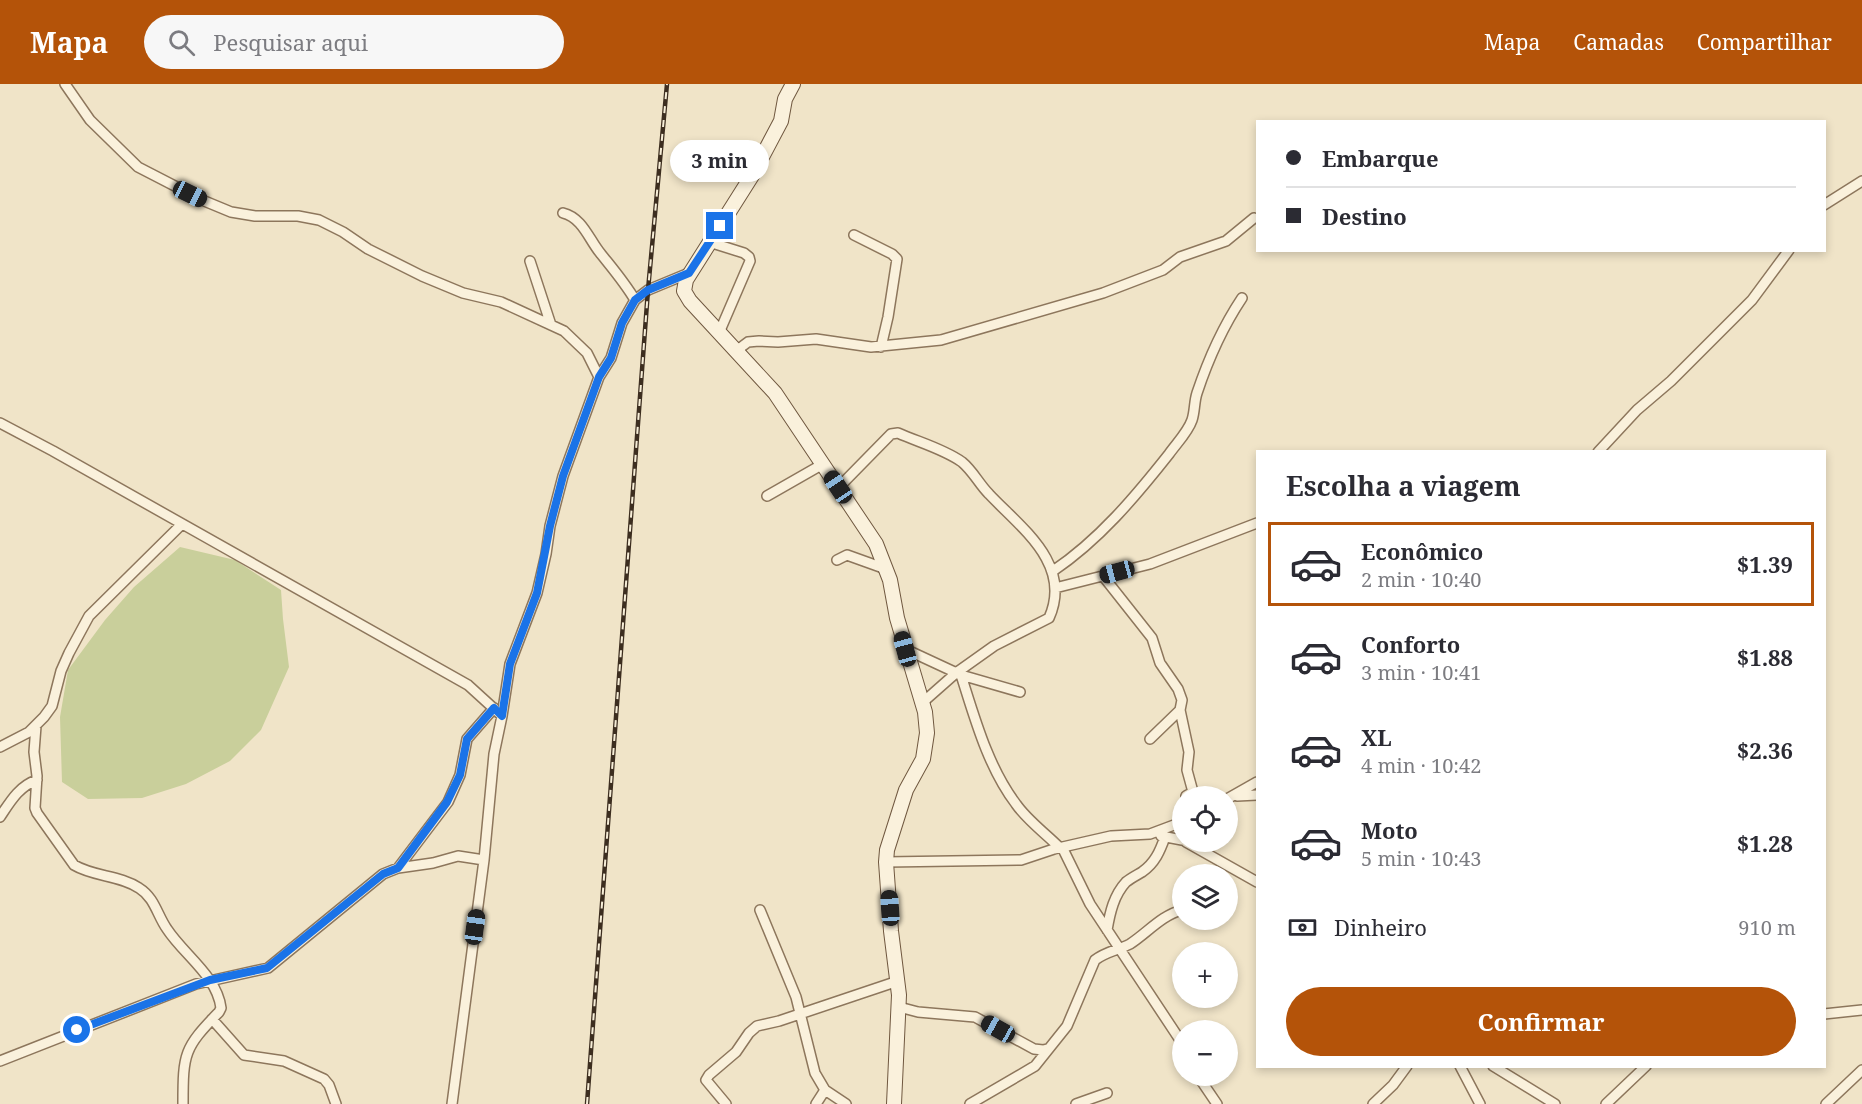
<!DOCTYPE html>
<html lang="pt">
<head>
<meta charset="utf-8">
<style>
  :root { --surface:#fff; --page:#f7f7f7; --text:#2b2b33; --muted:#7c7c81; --line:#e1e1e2; --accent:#b45309 }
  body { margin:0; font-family:"Noto Serif",serif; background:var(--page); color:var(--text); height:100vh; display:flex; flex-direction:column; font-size:22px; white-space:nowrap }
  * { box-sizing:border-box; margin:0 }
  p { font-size:20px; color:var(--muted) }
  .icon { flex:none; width:33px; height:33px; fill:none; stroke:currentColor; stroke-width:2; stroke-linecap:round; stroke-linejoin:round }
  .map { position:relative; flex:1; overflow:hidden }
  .panel { position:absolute; left:1256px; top:366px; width:570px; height:618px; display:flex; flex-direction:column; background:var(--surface); border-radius:0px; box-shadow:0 3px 9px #0003 }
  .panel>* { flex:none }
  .banner { position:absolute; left:1256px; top:36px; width:570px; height:132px; border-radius:0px; box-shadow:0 3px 9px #0003; display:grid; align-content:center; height:132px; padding:0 30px; background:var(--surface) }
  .controls { position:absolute; left:1172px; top:702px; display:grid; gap:12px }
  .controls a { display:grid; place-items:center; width:66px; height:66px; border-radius:50%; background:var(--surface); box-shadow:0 3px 9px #0003; font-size:30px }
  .end { position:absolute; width:27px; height:27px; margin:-14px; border:8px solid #1a73e8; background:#fff; box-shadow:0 0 0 3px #fff }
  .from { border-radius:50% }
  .bubble { position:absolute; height:42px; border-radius:21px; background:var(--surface); box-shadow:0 3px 9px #0003; font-size:20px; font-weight:700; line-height:42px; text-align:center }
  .car { position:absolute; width:18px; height:36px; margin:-18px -9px; border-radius:8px; box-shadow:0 0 4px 2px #0007; background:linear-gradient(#222 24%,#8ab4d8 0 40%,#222 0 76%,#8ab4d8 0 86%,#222 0) }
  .banner b { display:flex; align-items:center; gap:21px; height:57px; font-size:22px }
  .banner b+b { border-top:2px solid var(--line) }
  .banner i { width:15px; height:15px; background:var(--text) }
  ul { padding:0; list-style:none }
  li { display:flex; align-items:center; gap:18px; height:84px; margin:0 12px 9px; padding:0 18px; border:3px solid transparent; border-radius:0px }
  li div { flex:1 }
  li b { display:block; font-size:22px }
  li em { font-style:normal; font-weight:700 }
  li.current { border-color:var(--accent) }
  li>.icon { width:54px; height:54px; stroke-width:1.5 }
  h2 { padding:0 30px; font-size:27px; line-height:72px }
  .pay { display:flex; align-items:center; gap:15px; height:66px; padding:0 30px; font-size:22px }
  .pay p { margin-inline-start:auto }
  .primary-button { display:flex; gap:12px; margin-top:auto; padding:12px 30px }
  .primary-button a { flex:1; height:69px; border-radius:36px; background:var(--accent); color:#fff; font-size:24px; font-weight:700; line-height:69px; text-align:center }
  header { display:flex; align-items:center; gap:36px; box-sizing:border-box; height:84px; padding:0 30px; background:var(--accent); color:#fff }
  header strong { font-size:28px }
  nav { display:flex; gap:33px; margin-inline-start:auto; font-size:21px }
  .search { width:420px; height:54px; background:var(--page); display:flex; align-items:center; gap:15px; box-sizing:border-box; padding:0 21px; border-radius:33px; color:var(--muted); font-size:22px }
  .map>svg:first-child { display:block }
  .green { fill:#c9cf9b }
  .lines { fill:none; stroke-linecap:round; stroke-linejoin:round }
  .street-casing { stroke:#8d765c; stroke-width:12 }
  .secondary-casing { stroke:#6f573f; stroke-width:16 }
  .street { stroke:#faf1dc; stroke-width:9 }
  .secondary { stroke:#faf1dc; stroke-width:14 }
  .rail-casing { stroke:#3d2e20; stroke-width:4.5 }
  .rail { stroke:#f7eed8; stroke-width:2; stroke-dasharray:7; stroke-linecap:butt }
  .route { stroke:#1a73e8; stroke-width:8 }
</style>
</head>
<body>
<header>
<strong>Mapa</strong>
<div class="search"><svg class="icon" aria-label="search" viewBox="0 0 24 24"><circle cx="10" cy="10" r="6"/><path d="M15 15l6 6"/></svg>Pesquisar aqui</div>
<nav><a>Mapa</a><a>Camadas</a><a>Compartilhar</a></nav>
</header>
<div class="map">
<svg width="1862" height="1020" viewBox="0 0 1862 1020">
  <rect width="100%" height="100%" fill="#f0e4c8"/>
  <!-- green -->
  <path class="green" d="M180,463l55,13 46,30 2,29 6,48 -28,63 -31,31 -44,23 -44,14 -54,1 -26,-17 -2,-65 8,-47 37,-50 29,-33z"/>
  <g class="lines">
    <!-- street casing -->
    <g class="street-casing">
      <path id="street" d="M65,0l25,36 48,47 64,33 29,12 24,4h43l21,4 24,12 25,17 54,27 41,17 38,9 63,29 23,22 12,24 -36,99 -13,50 -4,28 -9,39 -27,71 -8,52 -8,38 -10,106 -32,244
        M1824,121l38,-24
        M563,129c20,5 26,27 38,41 12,15 24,29 34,46
        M854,151l38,19 5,5 -9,58 -7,30
        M709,158l35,11 5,4 1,4 -31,72
        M530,177l21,64
        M736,267l12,-9 11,-1 19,1 38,-3 55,8 70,-7 162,-47 60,-23 17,-13 46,-16 28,-23
        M599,293l12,-19 11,-35 13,-23 13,-10 41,-17
        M0,339l53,28 415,234 34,31
        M1598,368l39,-42 34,-29 81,-81 37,-50
        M839,403l52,-53 7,-1c20,9 46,16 64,29 11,9 17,22 27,32 32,34 84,70 60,124l-55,28 -38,27 -34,30
        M767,412l56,-32
        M837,476l10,-5 39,14
        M1053,487c46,-31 82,-74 116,-117 7,-10 19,-22 23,-34 3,-9 2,-18 5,-27 11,-33 25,-65 45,-95
        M1103,492l49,62 8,25 18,26 4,11 -2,10 9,42 -2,18 6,22 -7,4
        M1055,504l95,-24 107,-41
        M905,565l56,26c14,44 27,92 55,129 11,16 29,29 43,43
        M961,591l59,17
        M36,642l-2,26 3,24 -2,32 2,5 37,52c20,12 46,10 65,23 16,10 18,27 28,41 17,26 50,47 54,79l-2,4c-35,36 -36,41 -36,92
        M1150,655l30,-29
        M0,663l29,-15 15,-15 8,-11 9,-35 8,-18 20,-37 93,-92
        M1237,712l20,-1
        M1227,715l30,-17
        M0,733c10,-15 19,-31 37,-37
        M1161,752l21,4
        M1186,758l71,40
        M1062,763l28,57 92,139
        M886,778l135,-2 33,-11 57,-13 39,-2 32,-12
        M398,784l50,-66 12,-27 7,-36 27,-31
        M760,826l36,87 19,76 10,17 21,14
        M1107,846c3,-18 7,-35 19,-48 5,-4 11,-7 16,-10 13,-9 18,-21 23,-35
        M899,923l19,5 57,5 59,32 9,1 4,-1
        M1824,930l38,-4
        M212,935l32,36 40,6 40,18 5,6 7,19
        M0,977l196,-77 72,-16 115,-94 15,-6 35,-5 25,-7 26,4
        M1460,982l20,38
        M1493,982l62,38
        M1198,992l19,28
        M726,1020l-20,-24 3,-5 27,-23 13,-19 8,-7 22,-5 119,-40
        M816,1020l9,-14
        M970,1020l65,-38 32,-40 28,-66c10,-8 23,-10 35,-16 17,-11 32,-29 52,-34
        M1076,1020l31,-11
        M1373,1020l20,-19 14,-19
        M1606,1020l40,-38
        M1826,1020l36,-34"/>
    </g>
    <!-- secondary casing -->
    <g class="secondary-casing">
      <path id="secondary" d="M793,0l-8,15 -4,22 -28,53 -67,106 -2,11 6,10 85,92 101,151 14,36 7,38 28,94 2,21 -4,26 -17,31 -19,60 -1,12 5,69 8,64 -5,109"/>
    </g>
    <!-- street -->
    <use href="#street" class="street"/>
    <!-- secondary -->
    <use href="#secondary" class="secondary"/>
    <!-- rail casing -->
    <g class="rail-casing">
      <path id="rail" d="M587,1020l61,-814 19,-206"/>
    </g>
    <!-- rail -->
    <use href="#rail" class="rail"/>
  </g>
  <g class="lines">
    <!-- route -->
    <path class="route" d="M77,946l133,-50 57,-12 116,-94 15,-6 49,-66 13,-27 7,-36 27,-31 8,8 8,-52 27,-71 13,-67 13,-50 36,-99 12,-19 11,-35 13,-23 13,-10 41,-17 31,-47"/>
  </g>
</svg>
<div class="controls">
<a><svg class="icon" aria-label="locate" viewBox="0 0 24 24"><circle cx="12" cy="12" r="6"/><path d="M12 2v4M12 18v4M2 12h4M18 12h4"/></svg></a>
<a><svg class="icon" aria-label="layers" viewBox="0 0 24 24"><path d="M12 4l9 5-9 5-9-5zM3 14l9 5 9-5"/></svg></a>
<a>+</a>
<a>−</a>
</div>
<i class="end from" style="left:77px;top:946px"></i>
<i class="end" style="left:720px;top:142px"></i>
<div class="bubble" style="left:670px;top:56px;width:99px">3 min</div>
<i class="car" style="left:190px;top:110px;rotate:116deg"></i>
<i class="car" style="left:838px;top:403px;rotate:326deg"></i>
<i class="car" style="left:1117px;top:488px;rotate:255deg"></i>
<i class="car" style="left:905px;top:565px;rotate:345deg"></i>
<i class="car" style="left:890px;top:824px;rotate:356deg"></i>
<i class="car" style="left:475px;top:843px;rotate:8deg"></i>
<i class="car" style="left:998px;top:945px;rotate:299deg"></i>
<div class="banner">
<b><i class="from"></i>Embarque</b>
<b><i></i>Destino</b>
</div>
<section class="panel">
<h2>Escolha a viagem</h2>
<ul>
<li class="current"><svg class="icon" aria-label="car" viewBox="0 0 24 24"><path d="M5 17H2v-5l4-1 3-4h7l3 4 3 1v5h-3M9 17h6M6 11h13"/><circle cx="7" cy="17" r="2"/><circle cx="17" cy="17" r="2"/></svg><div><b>Econômico</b><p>2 min · 10:40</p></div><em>$1.39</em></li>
<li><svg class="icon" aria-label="car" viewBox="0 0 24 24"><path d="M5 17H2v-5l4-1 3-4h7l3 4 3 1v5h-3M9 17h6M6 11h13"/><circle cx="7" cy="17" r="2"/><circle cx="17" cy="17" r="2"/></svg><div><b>Conforto</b><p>3 min · 10:41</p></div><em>$1.88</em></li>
<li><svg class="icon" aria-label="car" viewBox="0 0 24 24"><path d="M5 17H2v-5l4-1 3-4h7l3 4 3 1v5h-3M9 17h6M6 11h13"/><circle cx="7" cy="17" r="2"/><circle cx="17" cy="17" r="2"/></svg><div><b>XL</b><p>4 min · 10:42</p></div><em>$2.36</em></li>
<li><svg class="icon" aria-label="car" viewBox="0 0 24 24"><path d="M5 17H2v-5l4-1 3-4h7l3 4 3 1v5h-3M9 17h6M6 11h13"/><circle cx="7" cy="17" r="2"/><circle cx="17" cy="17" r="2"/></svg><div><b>Moto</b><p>5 min · 10:43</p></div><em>$1.28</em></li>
</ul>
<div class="pay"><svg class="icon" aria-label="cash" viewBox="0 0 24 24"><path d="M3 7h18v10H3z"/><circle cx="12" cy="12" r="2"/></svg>Dinheiro<p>910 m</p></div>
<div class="primary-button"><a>Confirmar</a></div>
</section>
</div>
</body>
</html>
